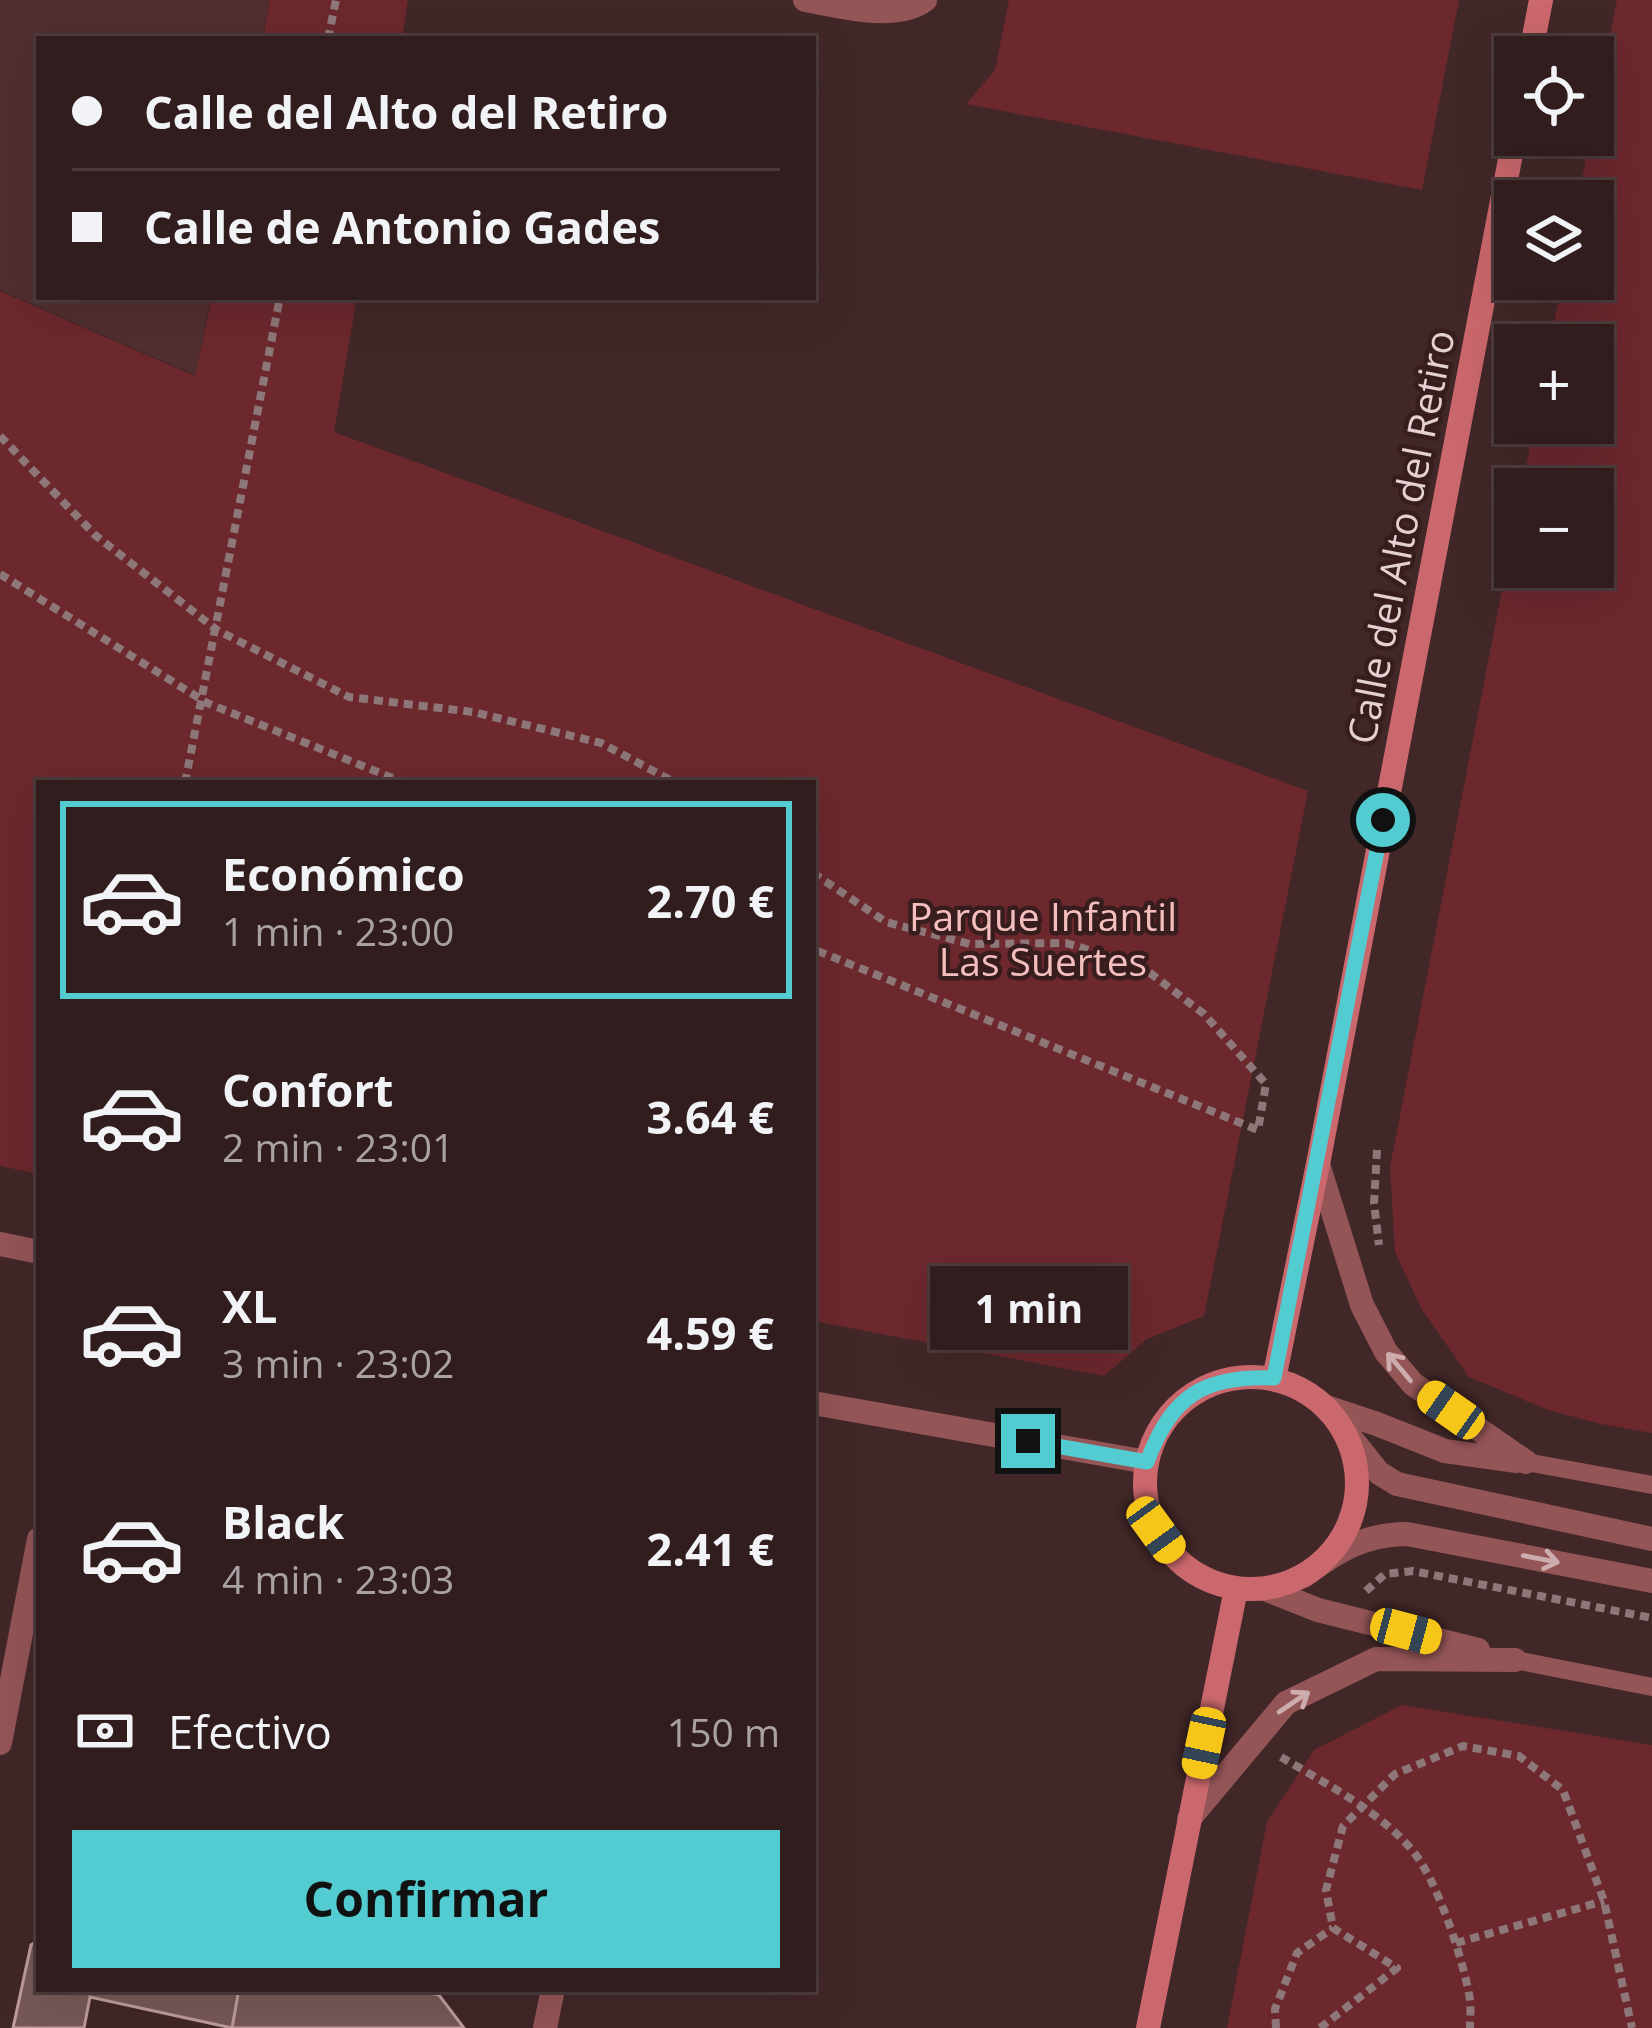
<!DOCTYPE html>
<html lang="es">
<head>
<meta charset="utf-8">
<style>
  :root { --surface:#321d1e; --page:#3a2627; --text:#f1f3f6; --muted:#a8a2a4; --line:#4d3b3c; --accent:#52ccd1 }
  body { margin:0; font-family:"Open Sans",sans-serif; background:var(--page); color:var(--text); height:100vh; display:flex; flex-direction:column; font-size:45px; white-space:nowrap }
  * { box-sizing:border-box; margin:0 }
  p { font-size:39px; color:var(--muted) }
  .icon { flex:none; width:66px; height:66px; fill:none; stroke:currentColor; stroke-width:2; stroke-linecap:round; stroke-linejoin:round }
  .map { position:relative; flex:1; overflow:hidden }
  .details { position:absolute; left:36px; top:780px; width:780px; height:1212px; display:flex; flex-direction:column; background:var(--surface); border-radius:0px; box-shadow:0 12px 48px #0002,0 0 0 3px var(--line) }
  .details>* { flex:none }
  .guide { position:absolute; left:36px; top:36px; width:780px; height:264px; border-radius:0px; box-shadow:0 12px 48px #0002,0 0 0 3px var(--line); display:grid; align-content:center; height:264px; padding:0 36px; background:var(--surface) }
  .buttons { position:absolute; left:1494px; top:36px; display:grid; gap:24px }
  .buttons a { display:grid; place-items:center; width:120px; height:120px; border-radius:0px; background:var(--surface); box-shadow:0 12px 48px #0002,0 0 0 3px var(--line); font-size:60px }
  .end { position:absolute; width:54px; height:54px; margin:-27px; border:15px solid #52ccd1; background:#111; box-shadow:0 0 0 6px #111 }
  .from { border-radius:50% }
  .bubble { position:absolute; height:84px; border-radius:0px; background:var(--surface); box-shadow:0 12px 48px #0002,0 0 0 3px var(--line); font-size:39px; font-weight:700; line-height:84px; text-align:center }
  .car { position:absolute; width:36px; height:72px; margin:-36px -18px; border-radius:15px; box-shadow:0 0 9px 3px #0007; background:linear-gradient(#f5c518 24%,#345 0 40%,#f5c518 0 76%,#345 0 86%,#f5c518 0) }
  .guide b { display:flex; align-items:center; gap:42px; height:114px; font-size:45px }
  .guide b+b { border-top:3px solid var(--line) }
  .guide i { width:30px; height:30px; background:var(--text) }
  ul { padding:21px 0 0; list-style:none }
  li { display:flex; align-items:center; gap:36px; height:198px; margin:0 24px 18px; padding:0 12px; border:6px solid transparent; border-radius:0px }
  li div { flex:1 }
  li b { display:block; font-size:45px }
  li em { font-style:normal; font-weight:700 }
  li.on { border-color:var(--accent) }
  li>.icon { width:108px; height:108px; stroke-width:1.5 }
  .pay { display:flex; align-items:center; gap:30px; height:132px; padding:0 36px; font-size:45px }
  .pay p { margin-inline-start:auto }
  .action { display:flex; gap:24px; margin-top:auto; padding:24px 36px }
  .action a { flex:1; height:138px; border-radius:0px; background:var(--accent); color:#111; font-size:48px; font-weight:700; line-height:138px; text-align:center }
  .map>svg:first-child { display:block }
  .built { fill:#512e2f }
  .green { fill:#6c282d }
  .building { fill:#775858; stroke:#bf9c9c; stroke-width:3 }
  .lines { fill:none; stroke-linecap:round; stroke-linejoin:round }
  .path { stroke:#8e7778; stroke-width:8; stroke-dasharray:9 6; stroke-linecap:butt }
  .service { stroke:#945557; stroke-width:18 }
  .pedestrian { stroke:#945557; stroke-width:24 }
  .minor { stroke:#945557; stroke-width:24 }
  .secondary { stroke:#cb686d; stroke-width:24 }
  .oneway { stroke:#ccacac }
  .route { stroke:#52ccd1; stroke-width:15 }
  .labels { text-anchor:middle; stroke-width:9; stroke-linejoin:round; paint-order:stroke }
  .street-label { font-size:39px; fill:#e4d1d1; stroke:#381d1e }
  .park-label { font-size:39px; fill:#f4bebe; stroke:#381d1e }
</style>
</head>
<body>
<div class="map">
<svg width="1652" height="2028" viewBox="0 0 1652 2028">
  <rect width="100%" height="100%" fill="#422728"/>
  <!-- built -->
  <path class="built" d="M0,0h270l-8,39h-223v258h172l-16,78 -195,-85z"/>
  <!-- green -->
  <path class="green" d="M270,0h138l-6,39h-139z
    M1009,0h450l-37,190 -456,-86 29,-34z
    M1617,0h35v1433l-51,-9 -53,-14 -79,-33 -48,-69 -26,-56 -5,-85 125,-644v44h78v-78h-71l12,-66h59v-78h-43l12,-66h31v-78h-15l12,-66h3v-13z
    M0,291l195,85 17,-79h145l-23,135 974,359 -104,525 -57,23 -43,37 -291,-55v-538h-774v391l-39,-8z
    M1402,1705l250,40v283h-425l40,-206 47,-72z"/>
  <!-- building -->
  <path class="building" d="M39,1940v49h200l-7,39 -142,-31 -6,31h-71l18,-83z
    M239,1989h174l26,6 25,33h-232z"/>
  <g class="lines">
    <!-- path -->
    <path class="path" d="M328,39l8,-39
      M0,436l95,99 122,95 132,67 124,15 128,31 75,40
      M0,574l207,129 198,80
      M185,783l95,-486
      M813,873l73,49 84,22 96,-1 75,23 63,48 62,70 -8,46 -445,-181
      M1377,1150l-3,53 5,42
      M1366,1591l19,-17 28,-3 239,47
      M1281,1757c45,27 97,53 131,93 25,29 52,111 58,150 1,9 0,19 0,28
      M1456,1943l148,-42
      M1276,2028l-1,-19 22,-56 36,-25
      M1320,2028l77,-60 -64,-40 -7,-38 17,-64 52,-52 68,-28 56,10 44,34 41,111 28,127"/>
    <!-- service -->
    <path class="service" d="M1526,1462l126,23
      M1515,1660l137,27"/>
    <!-- pedestrian -->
    <path class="pedestrian" d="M0,1743l39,-204"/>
    <!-- minor -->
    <path class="minor" d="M805,0c33,6 91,22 120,0
      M1318,1164l44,141 24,47 27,32 113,78
      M0,1244l39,8
      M813,1403l334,59
      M1326,1407l51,17 68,27 72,10
      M1342,1427l37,46 18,11 255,55
      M1304,1576c33,-25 61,-42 103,-42l245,47
      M1265,1589l53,21 160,40
      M1189,1819l97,-116 90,-44 139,1
      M545,2028l8,-39"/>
    <!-- secondary -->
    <path class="secondary" d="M1530,57l11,-57
      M1145 1483a106 106 0 1 1 212 0a106 106 0 1 1-212 0Z
      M1274,1379l44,-215 197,-1031
      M1148,2028l88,-439"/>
  </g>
  <!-- one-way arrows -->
  <defs><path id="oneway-shaft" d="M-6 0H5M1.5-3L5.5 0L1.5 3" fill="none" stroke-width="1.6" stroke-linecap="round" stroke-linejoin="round" transform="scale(3)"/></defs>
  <g class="oneway">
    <use href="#oneway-shaft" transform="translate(1399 1367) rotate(-130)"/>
    <use href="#oneway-shaft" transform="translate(1541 1559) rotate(11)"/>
    <use href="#oneway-shaft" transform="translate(1294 1702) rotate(-34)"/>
  </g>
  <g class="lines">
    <!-- route -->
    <path class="route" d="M1028,1441l119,21c24,-66 57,-87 127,-84l109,-558"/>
  </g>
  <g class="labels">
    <!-- street labels -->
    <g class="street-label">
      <text transform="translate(1401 537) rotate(-79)" y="14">Calle del Alto del Retiro</text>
    </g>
    <!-- park labels -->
    <g class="park-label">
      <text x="1043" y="931">Parque Infantil<tspan x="1043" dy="45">Las Suertes</tspan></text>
    </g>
  </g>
</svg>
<div class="buttons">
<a><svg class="icon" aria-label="locate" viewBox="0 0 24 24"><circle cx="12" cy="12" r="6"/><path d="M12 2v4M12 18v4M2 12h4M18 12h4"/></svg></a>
<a><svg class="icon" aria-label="layers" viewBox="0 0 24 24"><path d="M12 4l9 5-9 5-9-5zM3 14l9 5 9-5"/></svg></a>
<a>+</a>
<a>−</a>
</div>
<i class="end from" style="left:1383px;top:820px"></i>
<i class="end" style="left:1028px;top:1441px"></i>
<div class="bubble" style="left:930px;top:1266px;width:198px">1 min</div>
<i class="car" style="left:1451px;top:1410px;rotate:305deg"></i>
<i class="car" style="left:1156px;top:1530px;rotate:144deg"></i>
<i class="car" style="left:1406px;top:1631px;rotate:105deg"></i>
<i class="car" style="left:1204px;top:1743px;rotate:192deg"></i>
<div class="guide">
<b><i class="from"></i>Calle del Alto del Retiro</b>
<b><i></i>Calle de Antonio Gades</b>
</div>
<section class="details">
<ul>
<li class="on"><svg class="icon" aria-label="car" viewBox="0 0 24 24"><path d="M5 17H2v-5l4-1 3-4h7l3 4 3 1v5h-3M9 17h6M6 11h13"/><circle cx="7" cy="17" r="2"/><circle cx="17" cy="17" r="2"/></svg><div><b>Económico</b><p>1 min · 23:00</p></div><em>2.70 €</em></li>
<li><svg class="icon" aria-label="car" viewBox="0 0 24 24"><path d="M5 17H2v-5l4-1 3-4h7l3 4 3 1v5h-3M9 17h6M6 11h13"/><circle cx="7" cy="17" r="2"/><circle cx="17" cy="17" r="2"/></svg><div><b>Confort</b><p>2 min · 23:01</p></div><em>3.64 €</em></li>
<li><svg class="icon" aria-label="car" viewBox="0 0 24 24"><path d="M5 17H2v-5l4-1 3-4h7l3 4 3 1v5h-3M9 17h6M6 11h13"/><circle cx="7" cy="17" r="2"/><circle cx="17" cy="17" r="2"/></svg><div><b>XL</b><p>3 min · 23:02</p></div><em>4.59 €</em></li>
<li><svg class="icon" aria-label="car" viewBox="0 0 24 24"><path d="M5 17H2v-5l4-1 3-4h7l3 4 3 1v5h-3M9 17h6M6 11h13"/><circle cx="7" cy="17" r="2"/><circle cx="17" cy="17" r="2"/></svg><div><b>Black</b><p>4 min · 23:03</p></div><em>2.41 €</em></li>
</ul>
<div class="pay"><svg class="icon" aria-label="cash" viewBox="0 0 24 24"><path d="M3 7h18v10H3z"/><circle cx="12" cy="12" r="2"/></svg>Efectivo<p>150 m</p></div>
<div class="action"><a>Confirmar</a></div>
</section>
</div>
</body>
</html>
